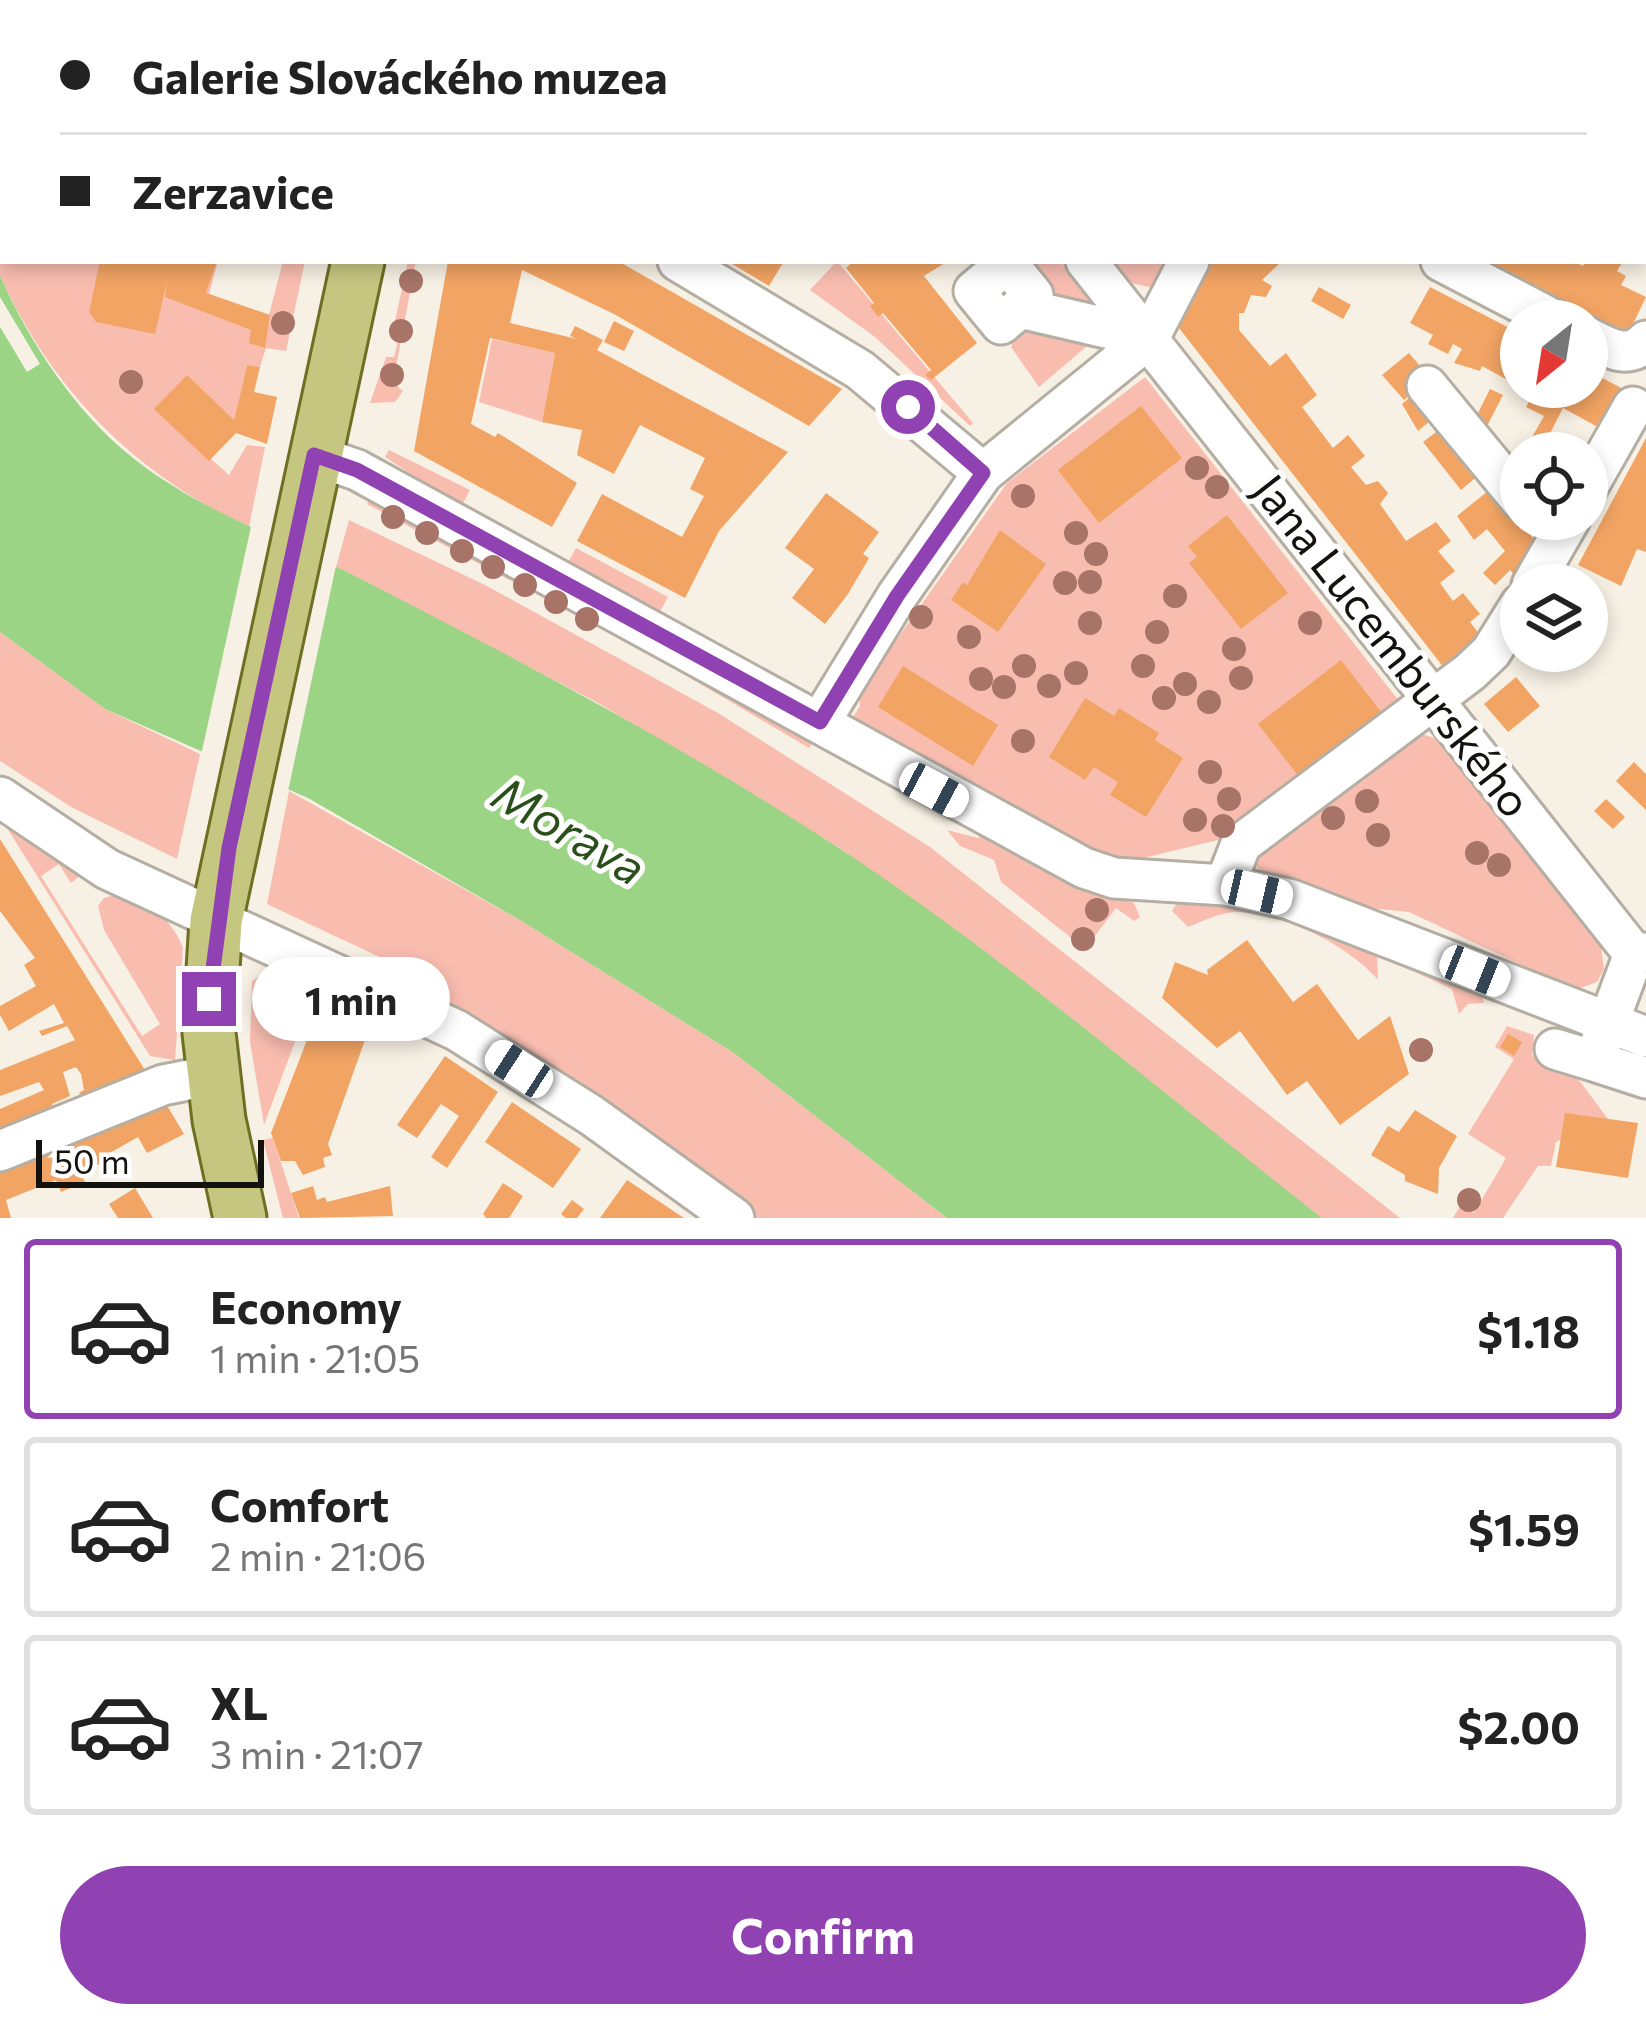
<!DOCTYPE html>
<html lang="en">
<head>
<meta charset="utf-8">
<style>
  :root { --surface:#fff; --page:#f2f2f2; --text:#222; --muted:#767676; --line:#e0e0e0; --accent:#9142b2 }
  body { margin:0; font-family:Commissioner,sans-serif; background:var(--page); color:var(--text); height:100vh; display:flex; flex-direction:column; font-size:45px; white-space:nowrap }
  * { box-sizing:border-box; margin:0 }
  p { font-size:39px; color:var(--muted) }
  .icon { flex:none; width:66px; height:66px; fill:none; stroke:currentColor; stroke-width:2; stroke-linecap:round; stroke-linejoin:round }
  .map { position:relative; height:1218px; overflow:hidden }
  .side { display:flex; flex-direction:column; background:var(--surface); flex:1 }
  .side>* { flex:none }
  .banner { position:absolute; left:0px; top:0px; width:1647px; height:264px; box-shadow:0 6px 18px #0003; display:grid; align-content:center; height:264px; padding:0 60px; background:var(--surface) }
  .needle { width:78px; rotate:210deg }
  .fabs { position:absolute; left:1500px; top:300px; display:grid; gap:24px }
  .fabs a { display:grid; place-items:center; width:108px; height:108px; border-radius:50%; background:var(--surface); box-shadow:0 6px 18px #0003; font-size:60px }
  .scale { position:absolute; left:36px; bottom:30px; width:228px; box-sizing:border-box; padding-left:12px; border:6px solid #14120e; border-top:0; font-size:33px; line-height:42px; white-space:nowrap; color:#14120e; -webkit-text-stroke:9px #fefefe; paint-order:stroke }
  .end { position:absolute; width:54px; height:54px; margin:-27px; border:15px solid #9142b2; background:#fff; box-shadow:0 0 0 6px #fff }
  .from { border-radius:50% }
  .bubble { position:absolute; height:84px; border-radius:42px; background:var(--surface); box-shadow:0 6px 18px #0003; font-size:39px; font-weight:700; line-height:84px; text-align:center }
  .car { position:absolute; width:36px; height:72px; margin:-36px -18px; border-radius:15px; box-shadow:0 0 9px 3px #0007; background:linear-gradient(#fff 24%,#345 0 40%,#fff 0 76%,#345 0 86%,#fff 0) }
  .banner b { display:flex; align-items:center; gap:42px; height:114px; font-size:45px }
  .banner b+b { border-top:3px solid var(--line) }
  .banner i { width:30px; height:30px; background:var(--text) }
  ul { padding:21px 0 0; list-style:none }
  li { display:flex; align-items:center; gap:36px; height:180px; margin:0 24px 18px; padding:0 36px; border:6px solid var(--line); border-radius:12px }
  li div { flex:1 }
  li b { display:block; font-size:45px }
  li em { font-style:normal; font-weight:700 }
  li.active { border-color:var(--accent) }
  li>.icon { width:108px; height:108px; stroke-width:1.5 }
  .cta { display:flex; gap:24px; margin-top:auto; padding:24px 60px }
  .cta a { flex:1; height:138px; border-radius:72px; background:var(--accent); color:#fff; font-size:48px; font-weight:700; line-height:138px; text-align:center }
  .map>svg:first-child { display:block }
  .green { fill:#f9bdb0 }
  .water { fill:#9bd485 }
  .pier { fill:#f7f0e4 }
  .building { fill:#f2a464 }
  .lines { fill:none; stroke-linecap:round; stroke-linejoin:round }
  .minor-casing { stroke:#b4aea3; stroke-width:45 }
  .major-casing { stroke:#6e6f22; stroke-width:57 }
  .minor { stroke:#fff; stroke-width:39 }
  .major { stroke:#c5c780; stroke-width:51 }
  .tree { fill:#a77467 }
  .route { stroke:#9142b2; stroke-width:15 }
  .labels { text-anchor:middle; stroke-width:10; stroke-linejoin:round; paint-order:stroke }
  .street-label { font-size:45px; fill:#14120e; stroke:#fefefe }
  .water-label { font-size:48px; font-style:italic; fill:#2b4f1a; stroke:#fefefe }
</style>
</head>
<body>
<div class="map">
<svg width="1646" height="1218" viewBox="0 0 1646 1218">
  <rect width="100%" height="100%" fill="#f7f0e4"/>
  <!-- green -->
  <path class="green" d="M0,0h204l-201,3v258h215l-9,33 60,21 14,-54h22l-19,90 -20,-3 -6,19 -13,-2 -13,55 -79,-11 74,66 18,-30 18,2 -16,80c-114,-52 -197,-137 -249,-251z
    M408,261h8l-23,122 10,8 -8,11 -25,1 16,-46h8l4,-16 -7,-2z
    M837,261l136,162 -3,3 -95,-89 -65,-47z
    M1014,261h46l34,42 -26,18 26,19 -55,47 -28,-40 11,-27z
    M1114,261h55l-15,27 -23,-5z
    M492,339l63,14 -13,69 -63,-20z
    M1145,377l254,324 -177,138 -87,21 -41,-6 -244,-132 10,-16 -1,-13 148,-210z
    M389,450l81,40 -9,17 -76,-50z
    M370,498l444,242 -5,8 -151,-89 -291,-155z
    M349,520l138,66 231,127 212,134 470,371h-78l-484,-371 -240,-144 -262,-136z
    M576,548l92,49 -11,20 -92,-49z
    M0,632l105,77 95,45 -23,105 -106,-52 -71,-46z
    M1416,732l24,8 10,11 151,195 3,23 -7,13 -22,8 -166,-78 -48,-5 -104,-39v-23z
    M289,791l234,131 211,131 213,165h-191l-333,-217 3,-22 -159,-75z
    M12,825l70,49 -11,9 -12,-19 -18,12 101,160 18,-12 -56,-94 -6,-24 6,-8c33,-13 69,21 79,50l-8,112 -25,-4 -143,-228z
    M947,830l31,8 5,-5 115,59 36,11 6,14 -6,4 -18,-13 -31,41 -84,-67 -7,-22 -34,-14z
    M1221,900l41,9 218,82 4,12 -16,1 -9,10 -7,-25 -75,-34 1,25c-29,-34 -97,-69 -144,-68 -15,1 -31,9 -46,15l-16,-16 5,-8z
    M259,976l50,28 -45,121 -14,-83 2,-61z
    M1507,1026l27,9 -2,20 38,13 38,51 -52,23 -5,24h-13l-35,52h-50l7,-12 14,7 32,-55 -38,-24 46,-75 -19,-12z
    M273,1138l26,80h-16l-20,-78z"/>
  <!-- water -->
  <path class="water" d="M0,276c30,67 75,136 133,182 67,53 148,80 224,119 164,84 328,170 482,271 169,111 324,246 483,370h-375l-213,-165 -211,-131 -215,-124 -203,-89 -105,-77z"/>
  <!-- pier -->
  <path class="pier" d="M0,297l40,67 -13,8 -27,-45z
    M252,522l85,39 -50,235 -87,-36z"/>
  <!-- building -->
  <path class="building" d="M100,261h117l-11,32 64,22 -5,33 -16,-5 2,-13 -86,-33 2,-16 -12,53 -59,-12 -7,-10z
    M448,261h170l224,128 -33,37 -195,-112 -92,-44 -12,53 67,16 -7,-3 5,-10 28,14 -6,10 191,102 -69,79 -34,67 -108,-57 25,-47 80,43 22,-41 -14,-7 15,-31 -65,-33 -26,49 -37,-19 5,-25 -40,-8 13,-69 -65,-15 -19,86 24,13 3,-4 79,50 -25,44 -138,-76z
    M727,261h57l-15,25z
    M854,261h94l-24,15 53,67 -46,37 -6,-5 6,-5 -48,-57 -5,4 -8,-11 4,-3 -28,-35z
    M1209,261h73l-20,19 10,6 -6,11 -15,-2 -7,18h-5v17l31,36 16,-13 31,42 -15,12 31,41 15,-13 17,21 -14,11 15,18 12,-4 10,12 -8,11 26,37 30,-19 15,19 -13,10 17,20 -15,12 13,18 10,-8 17,21 -10,8 16,21 -38,30 -269,-345 -1,-11z
    M1487,261h86l10,5 3,-5h37l-6,10 9,5 -5,9 25,12 -16,33 -8,2z
    M1319,287l32,18 -8,14 -32,-18z
    M1430,287l91,47v53h66v-17l42,22 -22,40 -44,-24 -23,45h-17l21,-37 -18,-9 7,-13 -51,-28 -2,5 -26,-8 8,-14 -9,-5 -5,10 -20,-10 5,-9 -23,-12z
    M614,321l20,10 -10,20 -20,-9z
    M1409,353l21,25 -26,22 -22,-25z
    M247,365l13,2 -6,25 23,5 -10,47 -31,-11 -27,28 -55,-52 33,-34 47,45z
    M1490,389l13,6 -18,35 -12,-7z
    M1416,392l20,24 -18,15 -16,-27z
    M1141,406l41,52 -83,65 -41,-53z
    M1444,426l37,47 -20,17 -38,-48z
    M1646,438v114l-9,-3 -16,37 -43,-21z
    M1493,487l50,64 -27,26 -6,-7 -15,15 -12,-12 22,-22 -18,-22 -13,11 -17,-24z
    M826,493l53,39 -16,22 6,4 -21,36 -23,30 -33,-26 22,-29 -29,-21z
    M1227,515l61,78 -47,36 -52,-66 8,-6 -9,-11z
    M1000,530l46,34 -48,68 -47,-32 12,-18 4,3z
    M1341,660l41,53 -82,65 -42,-54z
    M903,666l95,59 -25,41 -95,-59z
    M1516,677l24,29 -32,26 -24,-28z
    M1085,698l29,18 5,-8 40,25 -4,7 28,18 -37,59 -36,-22 8,-13 -24,-15 -9,13 -36,-23z
    M1634,762l12,12v36l-30,-29z
    M1606,799l19,18 -12,12 -19,-18z
    M0,839l148,236 -62,33 -7,-15 5,-3 -3,-16 -5,-7 -13,5 7,24 -18,8 8,14 -60,21v-30l44,-19 -5,-8 -39,14v-26l75,-30 -8,-14 -25,10 -3,-5 25,-8 -10,-19 -45,27 -9,-16v-9l36,-20 -12,-21 11,-7 -35,-47z
    M1247,940l46,62 24,-18 41,56 32,-24 19,58 -69,51 -33,-44 -20,14 -47,-64 -23,17 -55,-50 13,-36 33,13 -1,-5z
    M321,1004l50,19 -43,121 4,11 -9,3 2,9 -22,8 -8,-14h-14l-10,-28z
    M1508,1034l14,8 -8,14 -14,-9z
    M445,1056l53,36 -51,76 -16,-11 28,-41 -18,-12 -24,34 -20,-13z
    M162,1097l22,37 -37,19 -9,-16 -30,17 3,6 -31,11 5,11 -24,10 -5,-12 -50,20 5,18h-11v-53z
    M512,1102l69,47 -28,39 -68,-46z
    M1415,1110l42,26 -18,32 -1,26 -33,-13v-6l-34,-20 17,-29 11,6z
    M1565,1113l73,10 -10,55 -72,-11z
    M627,1180l57,38h-84z
    M503,1183l20,13 -14,22h-23l-3,-4z
    M313,1186l4,14 8,-3 2,5 63,-16 3,30 -93,2 -9,-25z
    M135,1188l18,30h-35l-9,-14z
    M572,1200l12,9 -7,9h-11l-5,-4z"/>
  <g class="lines">
    <!-- minor casing -->
    <g class="minor-casing">
      <path id="minor" d="M618,0l2,3
        M848,0v3
        M882,0l3,3
        M1157,3l2,-3
        M1329,3l2,-3
        M678,261l182,109 123,103
        M1086,261l548,693
        M1441,261l115,60
        M1020,308l13,-13 -26,-32 -33,28 27,33 19,-16 129,30
        M1587,337c20,10 41,24 59,4
        M1427,386l94,114
        M314,455l43,15 727,398 30,10 111,7 64,14 357,138
        M1587,488l46,-81
        M1532,585l38,-66
        M820,722l77,-126 86,-123 166,-135 40,-77
        M0,797l107,72 349,161 135,85 143,103
        M1225,885l16,-41 229,-172 21,-20 30,-48
        M1646,953l-12,1 -40,107 52,17
        M1555,1049l39,12
        M0,1151l163,-66 50,-10"/>
    </g>
    <!-- major casing -->
    <g class="major-casing">
      <path id="major" d="M372,0l1,3
        M240,1218l-21,-98 -10,-87 7,-112 142,-660"/>
    </g>
    <!-- minor -->
    <use href="#minor" class="minor"/>
    <!-- major -->
    <use href="#major" class="major"/>
  </g>
  <!-- trees -->
  <g class="tree">
    <circle cx="411" cy="281" r="12"/>
    <circle cx="283" cy="323" r="12"/>
    <circle cx="401" cy="331" r="12"/>
    <circle cx="392" cy="375" r="12"/>
    <circle cx="131" cy="382" r="12"/>
    <circle cx="1197" cy="468" r="12"/>
    <circle cx="1217" cy="487" r="12"/>
    <circle cx="1023" cy="496" r="12"/>
    <circle cx="393" cy="517" r="12"/>
    <circle cx="427" cy="533" r="12"/>
    <circle cx="1076" cy="533" r="12"/>
    <circle cx="462" cy="551" r="12"/>
    <circle cx="1096" cy="554" r="12"/>
    <circle cx="493" cy="567" r="12"/>
    <circle cx="1090" cy="582" r="12"/>
    <circle cx="1065" cy="583" r="12"/>
    <circle cx="525" cy="585" r="12"/>
    <circle cx="1175" cy="596" r="12"/>
    <circle cx="556" cy="602" r="12"/>
    <circle cx="921" cy="617" r="12"/>
    <circle cx="587" cy="619" r="12"/>
    <circle cx="1090" cy="623" r="12"/>
    <circle cx="1310" cy="623" r="12"/>
    <circle cx="1157" cy="632" r="12"/>
    <circle cx="969" cy="637" r="12"/>
    <circle cx="1234" cy="649" r="12"/>
    <circle cx="1024" cy="666" r="12"/>
    <circle cx="1143" cy="666" r="12"/>
    <circle cx="1076" cy="673" r="12"/>
    <circle cx="1241" cy="678" r="12"/>
    <circle cx="981" cy="679" r="12"/>
    <circle cx="1185" cy="684" r="12"/>
    <circle cx="1049" cy="686" r="12"/>
    <circle cx="1004" cy="687" r="12"/>
    <circle cx="1164" cy="698" r="12"/>
    <circle cx="1209" cy="702" r="12"/>
    <circle cx="1023" cy="741" r="12"/>
    <circle cx="1210" cy="772" r="12"/>
    <circle cx="1229" cy="799" r="12"/>
    <circle cx="1367" cy="801" r="12"/>
    <circle cx="1333" cy="818" r="12"/>
    <circle cx="1195" cy="820" r="12"/>
    <circle cx="1223" cy="826" r="12"/>
    <circle cx="1378" cy="835" r="12"/>
    <circle cx="1477" cy="853" r="12"/>
    <circle cx="1499" cy="865" r="12"/>
    <circle cx="1097" cy="910" r="12"/>
    <circle cx="1083" cy="939" r="12"/>
    <circle cx="298" cy="1013" r="12"/>
    <circle cx="1421" cy="1050" r="12"/>
    <circle cx="1469" cy="1200" r="12"/>
  </g>
  <g class="lines">
    <!-- route -->
    <path class="route" d="M209,999l20,-151 85,-393 43,15 463,252 77,-126 86,-123 -75,-66"/>
  </g>
  <g class="labels">
    <!-- street labels -->
    <g class="street-label">
      <text transform="translate(1392 646) rotate(52)" y="16">Jana Lucemburského</text>
    </g>
    <!-- water labels -->
    <g class="water-label">
      <text transform="translate(569 831) rotate(30)" y="17">Morava</text>
    </g>
  </g>
</svg>
<div class="fabs">
<a><svg class="needle" viewBox="-14 -14 28 28"><path d="M0-13l5 13h-10z" fill="#e53935"/><path d="M0 13l5-13h-10z" fill="#767676"/></svg></a>
<a><svg class="icon" aria-label="locate" viewBox="0 0 24 24"><circle cx="12" cy="12" r="6"/><path d="M12 2v4M12 18v4M2 12h4M18 12h4"/></svg></a>
<a><svg class="icon" aria-label="layers" viewBox="0 0 24 24"><path d="M12 4l9 5-9 5-9-5zM3 14l9 5 9-5"/></svg></a>
</div>
<div class="scale">50 m</div>
<i class="end from" style="left:908px;top:407px"></i>
<i class="end" style="left:209px;top:999px"></i>
<div class="bubble" style="left:252px;top:957px;width:198px">1 min</div>
<i class="car" style="left:934px;top:790px;rotate:118deg"></i>
<i class="car" style="left:1257px;top:892px;rotate:103deg"></i>
<i class="car" style="left:1475px;top:971px;rotate:112deg"></i>
<i class="car" style="left:519px;top:1069px;rotate:303deg"></i>
<div class="banner">
<b><i class="from"></i>Galerie Slováckého muzea</b>
<b><i></i>Zerzavice</b>
</div>
</div>
<section class="side">
<ul>
<li class="active"><svg class="icon" aria-label="car" viewBox="0 0 24 24"><path d="M5 17H2v-5l4-1 3-4h7l3 4 3 1v5h-3M9 17h6M6 11h13"/><circle cx="7" cy="17" r="2"/><circle cx="17" cy="17" r="2"/></svg><div><b>Economy</b><p>1 min · 21:05</p></div><em>$1.18</em></li>
<li><svg class="icon" aria-label="car" viewBox="0 0 24 24"><path d="M5 17H2v-5l4-1 3-4h7l3 4 3 1v5h-3M9 17h6M6 11h13"/><circle cx="7" cy="17" r="2"/><circle cx="17" cy="17" r="2"/></svg><div><b>Comfort</b><p>2 min · 21:06</p></div><em>$1.59</em></li>
<li><svg class="icon" aria-label="car" viewBox="0 0 24 24"><path d="M5 17H2v-5l4-1 3-4h7l3 4 3 1v5h-3M9 17h6M6 11h13"/><circle cx="7" cy="17" r="2"/><circle cx="17" cy="17" r="2"/></svg><div><b>XL</b><p>3 min · 21:07</p></div><em>$2.00</em></li>
</ul>
<div class="cta"><a>Confirm</a></div>
</section>
</body>
</html>
